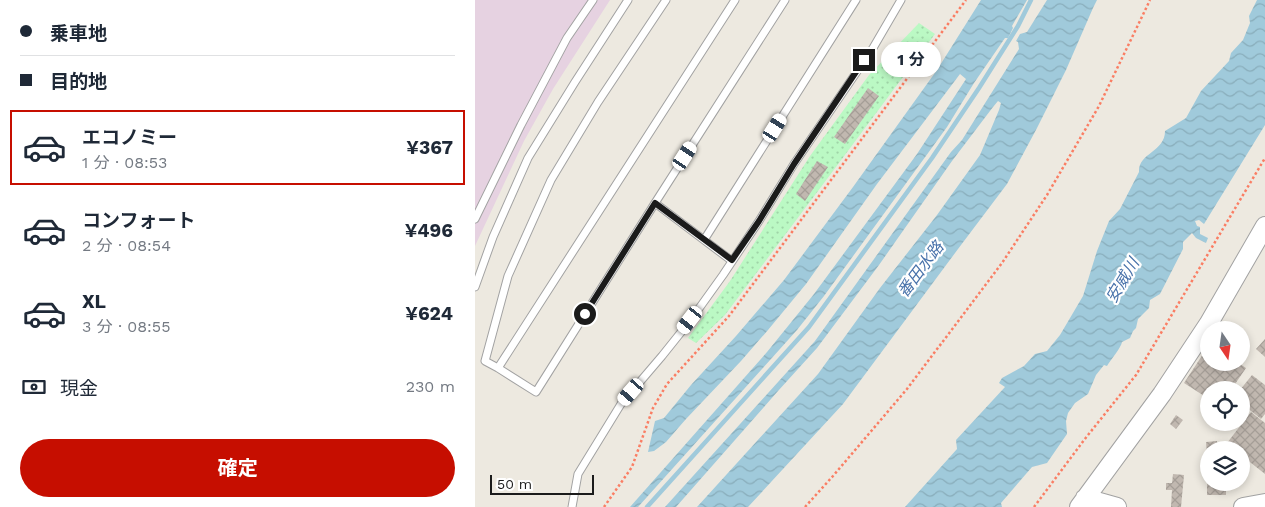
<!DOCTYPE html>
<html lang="ja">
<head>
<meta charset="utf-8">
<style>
  :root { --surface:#fff; --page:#f2f2f3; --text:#1f2937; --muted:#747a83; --line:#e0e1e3; --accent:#c60e00 }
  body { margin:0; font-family:"Work Sans","Noto Sans JP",sans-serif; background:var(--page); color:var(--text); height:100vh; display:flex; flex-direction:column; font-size:19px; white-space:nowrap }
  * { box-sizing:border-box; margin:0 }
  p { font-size:16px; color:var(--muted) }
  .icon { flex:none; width:28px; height:28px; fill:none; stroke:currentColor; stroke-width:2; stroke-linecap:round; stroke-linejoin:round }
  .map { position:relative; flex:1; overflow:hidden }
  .details { display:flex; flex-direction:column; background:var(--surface); width:475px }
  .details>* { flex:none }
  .top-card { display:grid; align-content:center; height:110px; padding:0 20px; background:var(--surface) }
  .needle { width:32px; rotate:167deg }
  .buttons { position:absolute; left:725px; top:321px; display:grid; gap:10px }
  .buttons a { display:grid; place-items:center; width:50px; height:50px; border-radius:50%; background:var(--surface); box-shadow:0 2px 8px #0003; font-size:25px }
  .scale { position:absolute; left:15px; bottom:12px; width:104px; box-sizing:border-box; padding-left:5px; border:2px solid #1b1b1b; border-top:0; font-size:14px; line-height:18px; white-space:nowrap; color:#1b1b1b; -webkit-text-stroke:4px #fff; paint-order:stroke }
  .end { position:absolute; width:22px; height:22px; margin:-11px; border:6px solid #1b1b1b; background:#fff; box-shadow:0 0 0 2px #fff }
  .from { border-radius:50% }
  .bubble { position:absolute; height:35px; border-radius:18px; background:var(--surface); box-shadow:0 2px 8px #0003; font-size:16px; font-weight:700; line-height:35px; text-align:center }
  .car { position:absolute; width:15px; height:30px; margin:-15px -8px; border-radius:6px; box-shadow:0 0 4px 1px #0007; background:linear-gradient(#fff 24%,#345 0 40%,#fff 0 76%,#345 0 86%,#fff 0) }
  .top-card b { display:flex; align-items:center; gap:18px; height:48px; font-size:19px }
  .top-card b+b { border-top:1px solid var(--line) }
  .top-card i { width:12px; height:12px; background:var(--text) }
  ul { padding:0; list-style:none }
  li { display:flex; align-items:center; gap:15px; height:75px; margin:0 10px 8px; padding:0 10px; border:2px solid transparent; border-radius:0px }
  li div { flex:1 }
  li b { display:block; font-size:19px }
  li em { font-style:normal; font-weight:700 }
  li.current { border-color:var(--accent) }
  li>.icon { width:45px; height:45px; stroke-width:1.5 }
  .pay { display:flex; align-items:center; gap:12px; height:55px; padding:0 20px; font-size:19px }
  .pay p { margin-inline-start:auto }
  .button { display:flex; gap:10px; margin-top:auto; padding:10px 20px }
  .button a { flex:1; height:58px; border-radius:30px; background:var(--accent); color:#fff; font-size:20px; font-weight:700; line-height:58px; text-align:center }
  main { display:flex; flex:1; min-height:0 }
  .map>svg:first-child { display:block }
  .railway { fill:#e6d2e1 }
  .park { fill:url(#park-dots) }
  .water { fill:url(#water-waves) }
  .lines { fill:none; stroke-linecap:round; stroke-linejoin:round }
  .stream { stroke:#a0cadb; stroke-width:4.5 }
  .building { fill:url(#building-cross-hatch) }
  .service-casing { stroke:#a2a2a2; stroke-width:9 }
  .tertiary-casing { stroke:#a2a2a2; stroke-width:20 }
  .path { stroke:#fa7e64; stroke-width:2.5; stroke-dasharray:2.5 2.5; stroke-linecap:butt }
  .service { stroke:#fff; stroke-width:7 }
  .tertiary { stroke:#fff; stroke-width:18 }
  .route { stroke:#1b1b1b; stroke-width:6 }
  .labels { text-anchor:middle; stroke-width:4.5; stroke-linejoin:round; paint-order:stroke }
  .water-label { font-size:16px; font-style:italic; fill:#4872aa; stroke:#fff }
</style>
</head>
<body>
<main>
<section class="details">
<div class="top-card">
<b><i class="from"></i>乗車地</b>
<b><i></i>目的地</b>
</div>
<ul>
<li class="current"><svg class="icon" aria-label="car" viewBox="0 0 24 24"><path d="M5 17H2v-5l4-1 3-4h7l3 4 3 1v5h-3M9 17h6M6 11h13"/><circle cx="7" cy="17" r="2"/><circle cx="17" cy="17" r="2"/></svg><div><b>エコノミー</b><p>1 分 · 08:53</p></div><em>¥367</em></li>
<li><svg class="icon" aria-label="car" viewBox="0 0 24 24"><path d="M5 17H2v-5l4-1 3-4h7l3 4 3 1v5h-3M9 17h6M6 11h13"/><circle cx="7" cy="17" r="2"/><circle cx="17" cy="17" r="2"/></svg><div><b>コンフォート</b><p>2 分 · 08:54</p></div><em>¥496</em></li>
<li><svg class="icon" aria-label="car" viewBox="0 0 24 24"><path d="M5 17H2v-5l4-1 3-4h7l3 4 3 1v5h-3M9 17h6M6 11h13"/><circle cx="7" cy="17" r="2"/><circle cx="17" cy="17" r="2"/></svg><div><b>XL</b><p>3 分 · 08:55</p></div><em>¥624</em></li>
</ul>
<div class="pay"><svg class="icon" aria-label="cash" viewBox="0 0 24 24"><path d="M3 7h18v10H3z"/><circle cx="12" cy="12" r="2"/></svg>現金<p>230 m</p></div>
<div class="button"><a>確定</a></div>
</section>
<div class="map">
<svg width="790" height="507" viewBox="0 0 790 507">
  <defs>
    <pattern id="park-dots" width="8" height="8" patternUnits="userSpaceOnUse" patternTransform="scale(1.25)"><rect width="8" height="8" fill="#bbf9c4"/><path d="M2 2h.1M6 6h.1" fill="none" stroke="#a0d5a8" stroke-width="1.8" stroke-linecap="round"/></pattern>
    <pattern id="water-waves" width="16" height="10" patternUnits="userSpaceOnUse" patternTransform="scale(1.25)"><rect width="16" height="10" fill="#a0cadb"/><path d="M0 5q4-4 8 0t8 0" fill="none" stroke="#89adbb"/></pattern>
    <pattern id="building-cross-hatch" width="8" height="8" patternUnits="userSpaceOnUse" patternTransform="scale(1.25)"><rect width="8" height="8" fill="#c1b8b0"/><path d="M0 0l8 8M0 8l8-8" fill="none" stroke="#a59e97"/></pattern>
  </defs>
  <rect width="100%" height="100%" fill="#ede9e0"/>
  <!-- railway -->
  <path class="railway" d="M0,0h135l-57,89 -29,52 -49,105z"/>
  <!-- park -->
  <path class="park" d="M444,23l16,11 -99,133 -111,148 -29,28 -8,-5 42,-57 80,-125 59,-81z"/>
  <!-- water -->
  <path class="water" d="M506,0h46l-15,26 1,2 -5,10h-3l-31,45 -27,44 -123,169 -27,34 -159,177h-8l137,-155 47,-58 103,-140 49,-75 -6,-5 -83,110 -71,100 -38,46 -27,31 -55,58 -20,23 -12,9 -6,1 7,-31 9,-3 27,-33 45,-49 48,-56 69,-93 84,-117z
    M572,0h50l-4,8 -27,62 -29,58 -30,56 -49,65 -115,155 -95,103h-51l121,-133 62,-86 57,-73 43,-60 19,-45 2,-7 -3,-2 -5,6 -41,54 -73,104 -62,83 -39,43 -102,116h-11l150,-166 136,-189 11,-12 57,-91 -1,-7 -2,-1 4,-7 7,-2z
    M782,0h8v125l-61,99 -5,-4 -4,1 2,5 3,1v7l8,4 -2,5 -10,-5 -4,-5 -9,9v7l-23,45 -10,6 -1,8 -11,11 -2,9 -3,3 -3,7 -8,4c-1,6 -11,17 -15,24l-3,-1 -8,10 -8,19 -13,9 -7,10 -2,8 1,13 -20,29 -15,4 -31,36 1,4h-97l52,-58 -1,-9 49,-53 -6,-4 3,-5 22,-12 11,-12 12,-3 13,-16 23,-39 14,-45 12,-30 11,-12 19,-37c-1,-19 26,-20 26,-41l21,-13 15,-27 28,-30 2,-8 12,-13 7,-17 -1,-7z"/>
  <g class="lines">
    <!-- stream -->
    <path class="stream" d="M172,507l162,-180 123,-169 47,-70 39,-62 13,-26"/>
  </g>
  <!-- building -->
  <path class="building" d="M393,88l11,8 -34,48 -11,-7z
    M342,161l11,6 -23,34 -9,-7z
    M790,339v18l-9,-8z
    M734,345v17h28l9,6 -15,22h-22v9l-25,-16z
    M777,375l13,10v29l-4,5 -20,-16v-13h-1z
    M776,412l14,11v51l-24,-19v-5h-6l-8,-7z
    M701,415l7,5 -7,9 -6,-5z
    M742,441l1,9h-9v5h-2l-1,-13z
    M698,474l11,1 -3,32h-10l1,-17h-6v-7h6z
    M732,482h19v13h-19z"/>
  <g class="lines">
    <!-- service casing -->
    <g class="service-casing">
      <path id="service" d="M260,0l-237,368 38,24 119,-189 130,-203
        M180,203l77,58
        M0,219l46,-94 46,-87 26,-38
        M229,240l152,-240
        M0,287l18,-50 35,-79 47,-76 53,-82
        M23,368l-13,-7 23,-85 43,-96 47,-78 68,-102
        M97,507l6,-33 43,-70 41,-48 28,-35 33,-46 36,-54 35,-57 79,-116 28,-48"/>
    </g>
    <!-- tertiary casing -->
    <g class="tertiary-casing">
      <path id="tertiary" d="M610,498l32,9
        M604,507l83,-113 47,-71 56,-97
        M768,507l22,-4"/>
    </g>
    <!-- path -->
    <path class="path" d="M129,507l28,-40 21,-59 14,-24 62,-68 237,-316
      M330,507l28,-31 74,-87 95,-126 45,-68 52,-89 51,-106
      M559,507l50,-67 52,-65 129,-217"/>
    <!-- service -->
    <use href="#service" class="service"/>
    <!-- tertiary -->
    <use href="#tertiary" class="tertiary"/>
  </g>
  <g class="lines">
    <!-- route -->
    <path class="route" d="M110,314l70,-111 77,57 27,-39 35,-57 70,-104"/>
  </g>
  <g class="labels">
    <!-- water labels -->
    <g class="water-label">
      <text transform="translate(445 269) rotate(-53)" y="6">番田水路</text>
      <text transform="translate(647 280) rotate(-59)" y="6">安威川</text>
    </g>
  </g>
</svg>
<div class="buttons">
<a><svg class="needle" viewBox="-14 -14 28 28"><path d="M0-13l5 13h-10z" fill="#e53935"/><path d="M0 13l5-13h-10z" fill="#747a83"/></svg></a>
<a><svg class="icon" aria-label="locate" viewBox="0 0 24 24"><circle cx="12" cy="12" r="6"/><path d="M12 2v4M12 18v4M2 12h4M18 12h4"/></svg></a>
<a><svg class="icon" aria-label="layers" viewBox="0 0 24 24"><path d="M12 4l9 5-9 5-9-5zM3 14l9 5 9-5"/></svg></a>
</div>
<div class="scale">50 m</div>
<i class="end from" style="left:110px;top:314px"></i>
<i class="end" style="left:389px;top:60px"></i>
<div class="bubble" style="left:406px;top:42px;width:60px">1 分</div>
<i class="car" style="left:300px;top:128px;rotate:32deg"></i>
<i class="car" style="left:210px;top:156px;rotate:33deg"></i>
<i class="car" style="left:215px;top:320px;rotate:218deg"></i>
<i class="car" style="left:156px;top:392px;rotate:221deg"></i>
</div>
</main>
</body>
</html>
